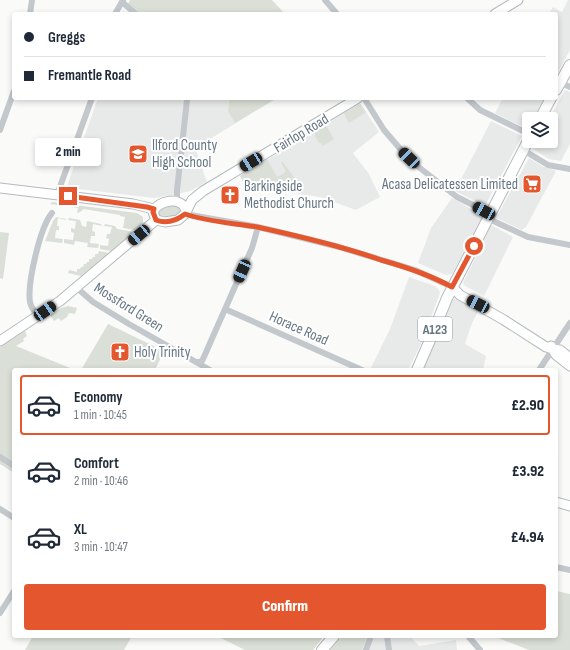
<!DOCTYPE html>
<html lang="en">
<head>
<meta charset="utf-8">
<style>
  :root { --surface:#fff; --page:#f6f6f7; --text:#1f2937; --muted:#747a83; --line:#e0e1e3; --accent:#e4572e }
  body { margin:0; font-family:"Sofia Sans Condensed",sans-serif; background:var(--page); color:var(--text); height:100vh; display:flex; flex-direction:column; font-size:15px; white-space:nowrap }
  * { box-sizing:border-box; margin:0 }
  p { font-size:13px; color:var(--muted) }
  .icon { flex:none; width:22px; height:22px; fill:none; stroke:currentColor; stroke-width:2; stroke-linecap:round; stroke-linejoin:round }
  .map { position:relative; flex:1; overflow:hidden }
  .panel { position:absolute; left:12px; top:368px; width:546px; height:270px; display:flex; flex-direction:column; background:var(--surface); border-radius:4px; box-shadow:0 2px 6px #0003 }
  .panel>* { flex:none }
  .guide { position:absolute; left:12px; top:12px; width:546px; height:88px; border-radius:4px; box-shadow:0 2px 6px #0003; display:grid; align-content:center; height:88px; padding:0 12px; background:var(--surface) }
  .fabs { position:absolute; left:522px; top:112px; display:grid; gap:8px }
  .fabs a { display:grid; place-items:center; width:36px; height:36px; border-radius:4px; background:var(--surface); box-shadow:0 2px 6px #0003; font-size:20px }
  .end { position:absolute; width:18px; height:18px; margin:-9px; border:5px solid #e4572e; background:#fff; box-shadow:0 0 0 2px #fff }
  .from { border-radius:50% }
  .bubble { position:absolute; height:28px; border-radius:4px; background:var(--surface); box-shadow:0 2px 6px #0003; font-size:13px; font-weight:800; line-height:28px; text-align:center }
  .car { position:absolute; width:12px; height:24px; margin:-12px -6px; border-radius:5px; box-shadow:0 0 3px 1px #0007; background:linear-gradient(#222 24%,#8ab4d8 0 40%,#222 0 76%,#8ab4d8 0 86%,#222 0) }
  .guide b { display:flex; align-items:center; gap:14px; height:38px; font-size:15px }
  .guide b+b { border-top:1px solid var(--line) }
  .guide i { width:10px; height:10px; background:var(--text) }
  ul { padding:7px 0 0; list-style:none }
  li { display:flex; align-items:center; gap:12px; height:60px; margin:0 8px 6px; padding:0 4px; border:2px solid transparent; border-radius:4px }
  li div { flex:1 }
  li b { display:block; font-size:15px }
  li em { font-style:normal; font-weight:800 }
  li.on { border-color:var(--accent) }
  li>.icon { width:36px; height:36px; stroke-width:1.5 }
  .primary-button { display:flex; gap:8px; margin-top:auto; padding:8px 12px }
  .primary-button a { flex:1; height:46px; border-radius:4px; background:var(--accent); color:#fff; font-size:16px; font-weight:800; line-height:46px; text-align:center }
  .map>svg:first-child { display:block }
  .built { fill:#e8e9e9 }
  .green { fill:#dadfd7 }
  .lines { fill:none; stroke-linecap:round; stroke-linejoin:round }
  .secondary-casing { stroke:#b3babf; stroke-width:11 }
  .primary-casing { stroke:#b5babe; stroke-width:12 }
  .street { stroke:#c3c8cc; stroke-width:6 }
  .secondary { stroke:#fff; stroke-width:9 }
  .primary { stroke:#fff; stroke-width:10 }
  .route { stroke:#e4572e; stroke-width:5 }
  .labels { text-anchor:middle; stroke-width:4; stroke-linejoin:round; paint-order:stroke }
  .shield { fill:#fff; stroke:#939fa8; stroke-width:1 }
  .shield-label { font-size:14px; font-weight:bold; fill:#657683 }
  .street-label { font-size:15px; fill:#657683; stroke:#fff }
  .poi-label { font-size:15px; fill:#657683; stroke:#fff; text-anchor:start }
</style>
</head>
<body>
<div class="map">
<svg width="570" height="650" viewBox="0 0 570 650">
  <rect width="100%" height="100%" fill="#fafaf8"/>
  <!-- built -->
  <path class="built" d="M568,0h2v50l-14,26v-62h-7l4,-7 9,5z
    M565,90l5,2v52l-9,17 -12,-2 -16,-10 4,-8h14v-22h-2z
    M98,98h179l-82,50 12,34 -17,9 -13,3 -23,4 -85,-10 -2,-2z
    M503,98h41l-11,21h-4v7l-2,3 -32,-16z
    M359,104h2l18,28 -26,21 16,21 11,23 -24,13 -36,-13 -74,-11 -6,-10z
    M491,121l31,15 -37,70 -30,-15z
    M529,158l13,8 14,5 -30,56 -4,3 -26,-12z
    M452,198l31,18 -31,58 -6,1 -28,-12 13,-35z
    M491,225l22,12 -29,59 -19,-10 -2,-3z
    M409,277l26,9 4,4 1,3 -19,51 -13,26h-38l20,-41z
    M458,298l21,12 -7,13 -7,21 21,12 -3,14h-63l32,-69 2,-2z
    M363,636h47l9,10 37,-6 1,10h-99z"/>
  <!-- green -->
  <path class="green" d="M130,0h142l13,14h-144l-13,-10z
    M230,98h47l-42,25 -7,-12z
    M360,104l6,8 -17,11 -5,-10z
    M325,124l9,15 -11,7 -2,-3h-2l-6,-11z
    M267,159l10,18 9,-5 -5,-10h2l15,21 -2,10 -50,-7 -6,-10z
    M52,202l85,11 6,4v6l-8,7 -12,-2 2,-11 -5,-1v-1l-36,-6 -4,3 -3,1 1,-5 -28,-4z
    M178,205l4,4c-4,9 -13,9 -22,8l-3,-3c5,-8 12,-8 21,-9z
    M56,217l10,2v1l-8,-2 -1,8h2v4h-3l-1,8 8,1 -1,4 -17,-2 8,-20z
    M69,218l11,2 2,6 4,1 1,-6 14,3 1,2 -9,-2 -1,7 3,1v4h-4l-1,7 9,1 -1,4 -11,-1 1,-4 -13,-2 -1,4 -10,-2v-4l9,1 1,-7 -3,-1v-4l4,1 1,-8 -8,-1z
    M105,224l10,2 2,3 17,3 -23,19 -11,-2v-4l8,1 1,-7 -3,-1 1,-4h3l2,-7 -8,-1z
    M0,232l9,1 -6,46 -3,-1z
    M99,251l10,2 -28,23 -13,-3 1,-3 8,2v-3h3l1,-2h2l1,-3h2l1,-2h2v-3h3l1,-2h2v-3h3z
    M68,306l9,2 -2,6 -6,-1 -2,4 -6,4 -2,-3 -5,3 -4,-6 11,-7z
    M108,324l56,27 -9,19h-74z
    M25,331l2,5 -4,3 1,2 -8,5 59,24h-61v103l-14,-9v-117z
    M556,591l14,3v56h-41l-31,-12 -2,-2h60z
    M33,636h99l-8,14h-99z
    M217,636h107l-11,14h-68z
    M342,636h25l-5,14h-32z"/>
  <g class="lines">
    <!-- secondary casing -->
    <g class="secondary-casing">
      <path id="secondary" d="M495,14l23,-14
        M0,188l133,16 21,5
        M186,210c-5,-14 -28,-10 -33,2l3,8 9,2 13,-2 7,-6 7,-14 11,-9 155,-93
        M452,287l8,8 44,25 42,27 7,2 3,6 14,11
        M0,341l60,-40 96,-81
        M551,346l2,3 7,1 10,8
        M556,502l14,4"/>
    </g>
    <!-- primary casing -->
    <g class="primary-casing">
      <path id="primary" d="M556,90l14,-25
        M540,119l11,-21
        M417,370l13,-30 17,-42 82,-159
        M322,650l12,-14"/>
    </g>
    <!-- street -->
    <path class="street" d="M325,0l12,14
      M122,2l14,12
      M30,14l2,-14
      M115,14l8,-14
      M560,82l10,5
      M364,98l20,32 18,21 14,14 41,32 34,17
      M467,98l13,12 49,24
      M0,130l14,-39
      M523,150l25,15 22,4
      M57,195l35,-97
      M177,201v-11l10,-90
      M185,214l73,13 81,20 76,23 37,17
      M489,219l39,18 42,8
      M77,288l16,14 36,22 81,46
      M225,309l137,61
      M38,316c-3,-4 -7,-8 -8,-14 -3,-18 10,-75 22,-89
      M196,362h5l2,-3 49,-111 6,-21
      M539,370l31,-47
      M0,457l14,9
      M0,509l14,9
      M556,567l14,3
      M0,613l14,-22
      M387,636l2,14
      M468,636l12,14
      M366,650l5,-14"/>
    <!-- secondary -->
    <use href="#secondary" class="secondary"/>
    <!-- primary -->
    <use href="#primary" class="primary"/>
  </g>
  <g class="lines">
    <!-- route -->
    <path class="route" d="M68,196l79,11 7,2 -1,3 3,8c10,4 20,1 29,-6 23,8 48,9 72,13 42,9 84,19 124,33 25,7 49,15 71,27l22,-41"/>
  </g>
  <!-- icons -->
  <defs>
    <g id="school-square" transform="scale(1)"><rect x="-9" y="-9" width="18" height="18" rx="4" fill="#e4572e" stroke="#fff"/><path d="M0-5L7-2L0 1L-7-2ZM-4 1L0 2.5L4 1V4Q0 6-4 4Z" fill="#fff"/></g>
    <g id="supermarket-square" transform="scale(1)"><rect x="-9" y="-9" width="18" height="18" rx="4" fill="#e4572e" stroke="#fff"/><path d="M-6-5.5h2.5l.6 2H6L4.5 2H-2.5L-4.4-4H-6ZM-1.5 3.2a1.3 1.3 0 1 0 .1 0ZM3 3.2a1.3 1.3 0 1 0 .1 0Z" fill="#fff"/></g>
    <g id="church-square" transform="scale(1)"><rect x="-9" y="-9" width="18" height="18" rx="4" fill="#e4572e" stroke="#fff"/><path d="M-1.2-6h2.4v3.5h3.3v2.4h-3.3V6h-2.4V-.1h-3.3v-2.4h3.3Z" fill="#fff"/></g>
  </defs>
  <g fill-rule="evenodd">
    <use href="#school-square" x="138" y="154"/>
    <use href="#supermarket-square" x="532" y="184"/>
    <use href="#church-square" x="230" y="195"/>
    <use href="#church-square" x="120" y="352"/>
  </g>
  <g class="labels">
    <!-- shield labels -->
    <rect class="shield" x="418" y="317" width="34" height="24" rx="3"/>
    <g class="shield-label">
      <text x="435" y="334">A123</text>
    </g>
    <!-- street labels -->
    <g class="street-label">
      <text transform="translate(301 133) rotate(-31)" y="5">Fairlop Road</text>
      <text transform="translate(129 307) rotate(32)" y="5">Mossford Green</text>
      <text transform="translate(299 328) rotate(24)" y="5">Horace Road</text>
    </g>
    <!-- poi labels -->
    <g class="poi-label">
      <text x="152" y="150">Ilford County<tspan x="152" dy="17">High School</tspan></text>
      <text x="518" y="189" text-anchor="end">Acasa Delicatessen Limited</text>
      <text x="244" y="191">Barkingside<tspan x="244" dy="17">Methodist Church</tspan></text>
      <text x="134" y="357">Holy Trinity</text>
    </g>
  </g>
</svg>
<div class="fabs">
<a><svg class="icon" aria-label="layers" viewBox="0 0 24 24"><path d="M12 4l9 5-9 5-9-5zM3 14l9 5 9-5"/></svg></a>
</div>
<i class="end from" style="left:474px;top:246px"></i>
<i class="end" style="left:68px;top:196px"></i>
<div class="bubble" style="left:35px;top:138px;width:66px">2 min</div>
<i class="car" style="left:409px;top:158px;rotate:314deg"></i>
<i class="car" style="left:251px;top:162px;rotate:239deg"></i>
<i class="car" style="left:484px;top:211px;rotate:298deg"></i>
<i class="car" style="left:139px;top:235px;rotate:230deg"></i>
<i class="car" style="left:242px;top:271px;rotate:204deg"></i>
<i class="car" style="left:478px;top:304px;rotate:297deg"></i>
<i class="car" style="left:45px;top:311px;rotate:56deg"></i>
<div class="guide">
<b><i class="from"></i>Greggs</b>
<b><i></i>Fremantle Road</b>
</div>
<section class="panel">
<ul>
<li class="on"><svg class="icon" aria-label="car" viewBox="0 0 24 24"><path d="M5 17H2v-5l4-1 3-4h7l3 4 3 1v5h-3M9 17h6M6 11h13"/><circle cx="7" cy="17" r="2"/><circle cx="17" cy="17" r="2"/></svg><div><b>Economy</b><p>1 min · 10:45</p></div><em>£2.90</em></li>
<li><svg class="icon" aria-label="car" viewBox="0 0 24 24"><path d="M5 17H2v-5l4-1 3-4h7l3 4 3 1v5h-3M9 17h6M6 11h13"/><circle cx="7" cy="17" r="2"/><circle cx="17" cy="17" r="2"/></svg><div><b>Comfort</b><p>2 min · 10:46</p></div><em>£3.92</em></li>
<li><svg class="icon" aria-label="car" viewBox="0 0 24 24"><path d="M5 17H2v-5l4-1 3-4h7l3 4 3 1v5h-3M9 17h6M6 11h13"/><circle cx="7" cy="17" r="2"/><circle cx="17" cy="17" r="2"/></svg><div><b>XL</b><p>3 min · 10:47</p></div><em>£4.94</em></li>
</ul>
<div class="primary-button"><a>Confirm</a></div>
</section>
</div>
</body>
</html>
